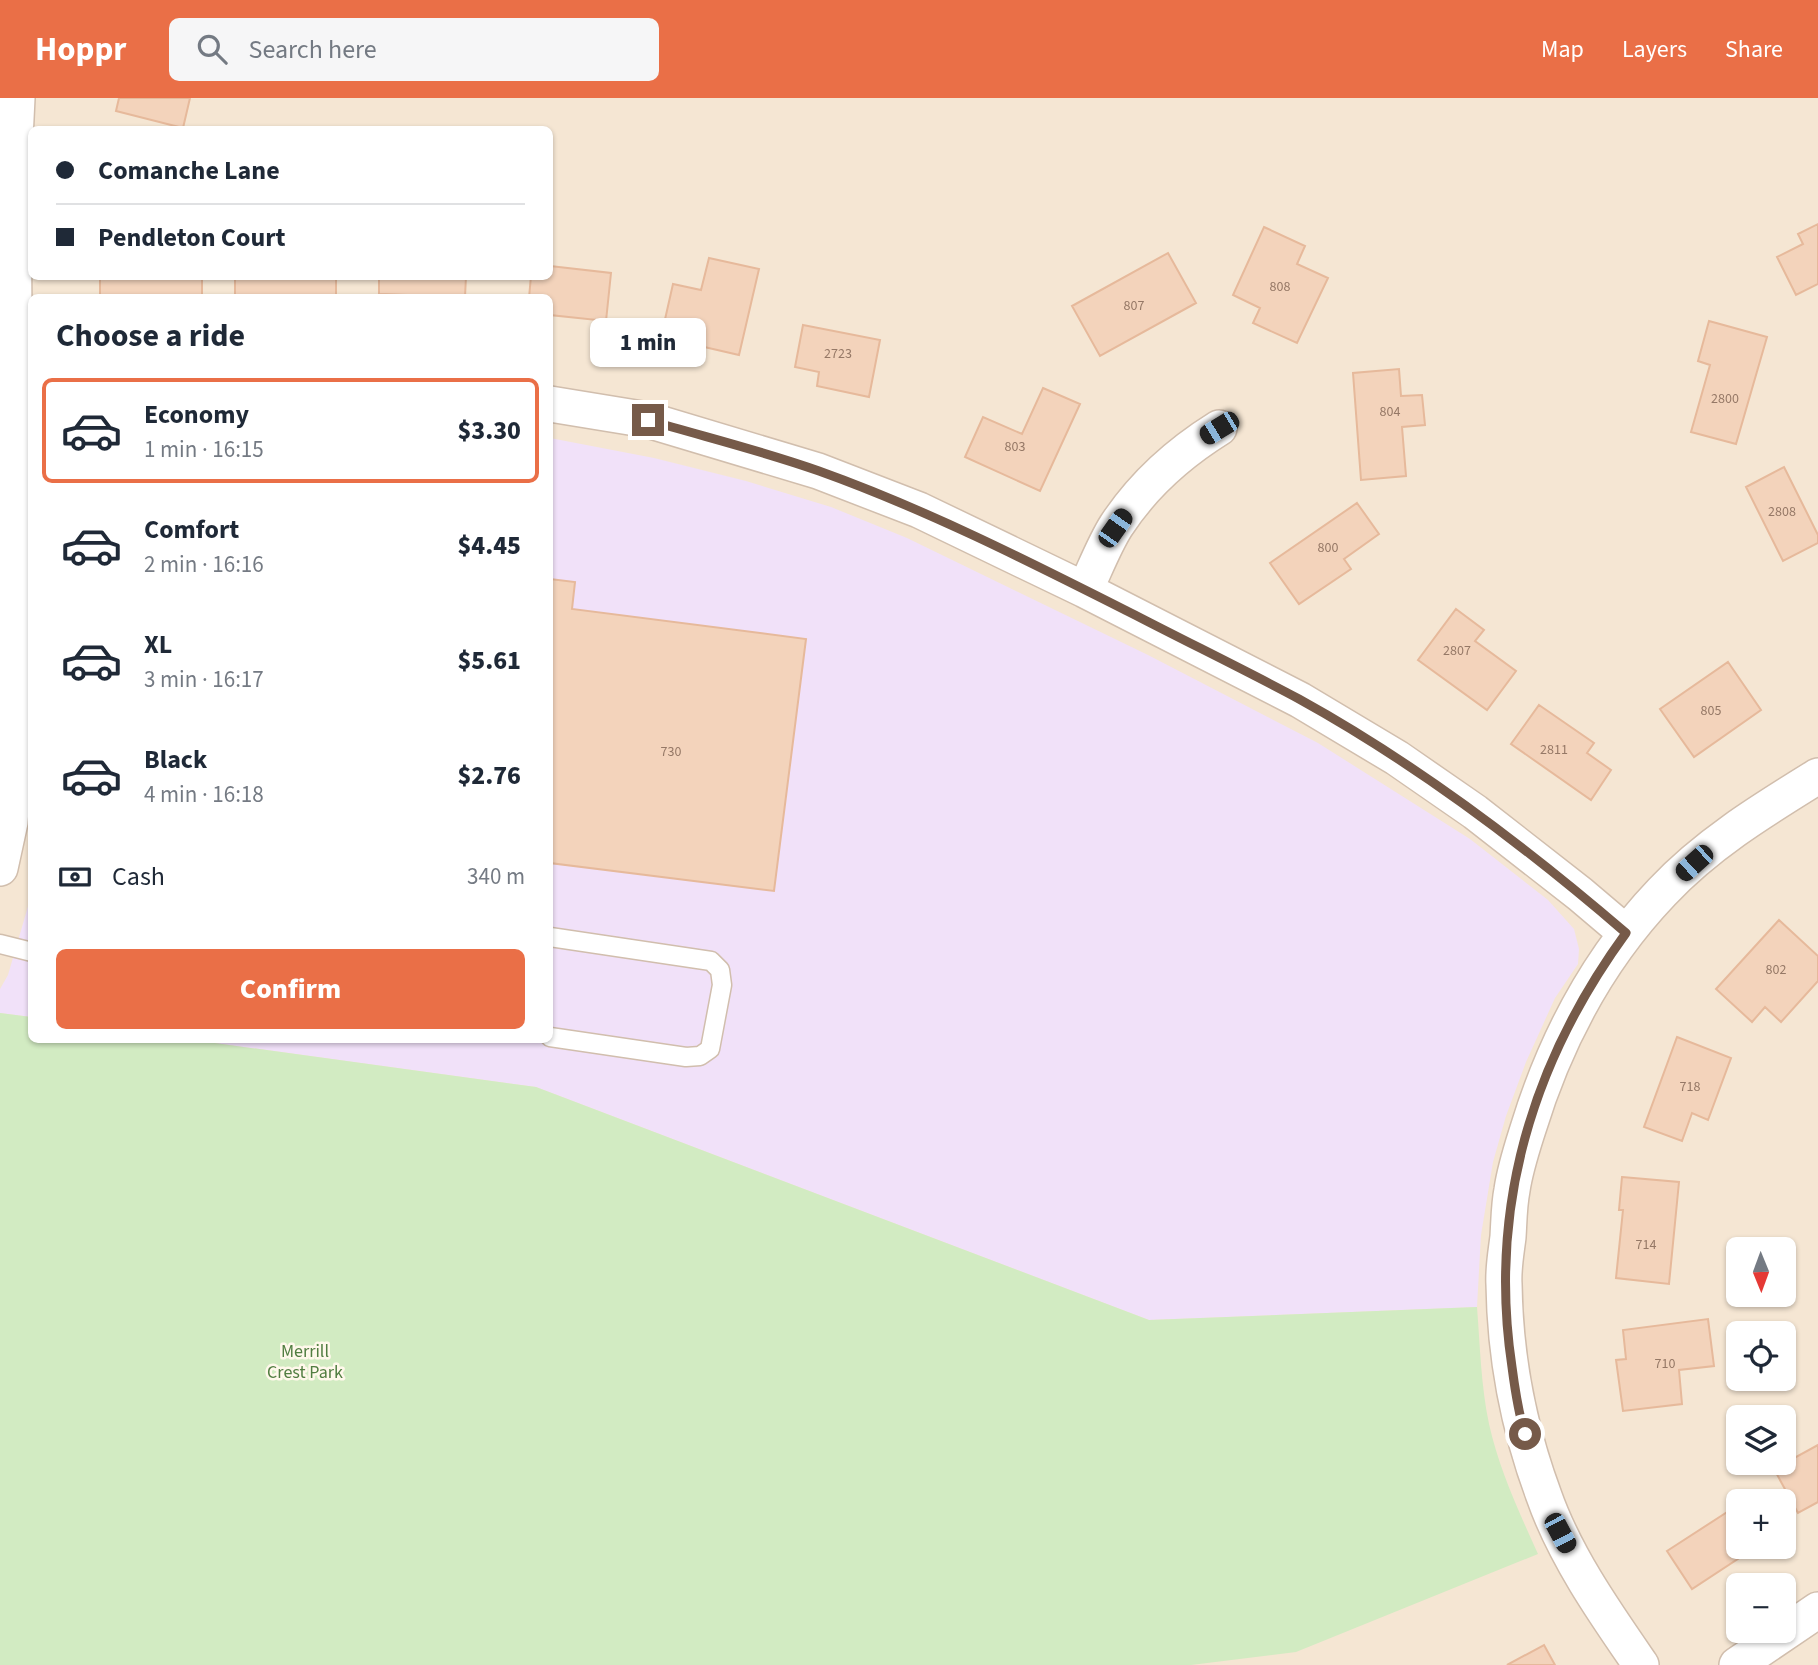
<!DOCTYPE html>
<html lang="en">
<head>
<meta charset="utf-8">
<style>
  :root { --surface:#fff; --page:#f6f6f7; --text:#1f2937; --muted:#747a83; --line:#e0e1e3; --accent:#ea6f47 }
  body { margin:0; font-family:"Source Sans 3",sans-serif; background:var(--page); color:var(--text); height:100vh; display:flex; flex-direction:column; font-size:26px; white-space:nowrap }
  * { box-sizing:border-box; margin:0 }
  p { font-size:23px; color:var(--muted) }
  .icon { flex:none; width:38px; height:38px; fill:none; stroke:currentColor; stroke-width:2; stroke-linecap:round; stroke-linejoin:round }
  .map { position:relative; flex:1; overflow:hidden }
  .sheet { position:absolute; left:28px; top:196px; width:525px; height:749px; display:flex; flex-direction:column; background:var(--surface); border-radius:10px; box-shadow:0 2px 5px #0004 }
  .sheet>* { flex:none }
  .banner { position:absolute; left:28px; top:28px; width:525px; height:154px; border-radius:10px; box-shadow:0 2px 5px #0004; display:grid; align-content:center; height:154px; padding:0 28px; background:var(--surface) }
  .needle { width:46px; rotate:179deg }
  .tools { position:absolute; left:1726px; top:1139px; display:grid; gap:14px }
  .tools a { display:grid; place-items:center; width:70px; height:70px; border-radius:10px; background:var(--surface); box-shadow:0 2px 5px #0004; font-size:35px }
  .end { position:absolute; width:32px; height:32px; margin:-16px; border:9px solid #765a49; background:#fff; box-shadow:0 0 0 4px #fff }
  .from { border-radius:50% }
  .bubble { position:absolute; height:49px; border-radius:10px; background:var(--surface); box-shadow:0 2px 5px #0004; font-size:23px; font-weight:800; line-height:49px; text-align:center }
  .car { position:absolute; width:21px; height:42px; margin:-21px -10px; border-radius:9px; box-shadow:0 0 5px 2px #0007; background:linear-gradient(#222 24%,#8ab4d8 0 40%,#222 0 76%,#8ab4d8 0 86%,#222 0) }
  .banner b { display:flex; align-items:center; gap:24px; height:66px; font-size:26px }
  .banner b+b { border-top:2px solid var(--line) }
  .banner i { width:18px; height:18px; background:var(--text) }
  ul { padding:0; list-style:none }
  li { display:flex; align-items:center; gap:21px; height:105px; margin:0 14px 10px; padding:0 14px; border:4px solid transparent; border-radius:10px }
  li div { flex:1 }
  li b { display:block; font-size:26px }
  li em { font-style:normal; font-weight:800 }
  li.selected { border-color:var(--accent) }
  li>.icon { width:63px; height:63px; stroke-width:1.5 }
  h2 { padding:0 28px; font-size:32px; line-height:84px }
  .pay { display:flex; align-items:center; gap:18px; height:77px; padding:0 28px; font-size:26px }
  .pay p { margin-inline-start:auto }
  .cta { display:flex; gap:14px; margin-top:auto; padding:14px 28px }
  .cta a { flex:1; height:80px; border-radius:10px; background:var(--accent); color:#fff; font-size:28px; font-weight:800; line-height:80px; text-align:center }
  header { display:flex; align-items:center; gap:42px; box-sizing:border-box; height:98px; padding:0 35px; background:var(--accent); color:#fff }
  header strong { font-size:33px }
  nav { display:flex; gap:38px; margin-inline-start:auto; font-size:24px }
  .search { width:490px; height:63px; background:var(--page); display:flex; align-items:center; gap:18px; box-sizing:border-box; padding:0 24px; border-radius:10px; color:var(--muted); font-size:26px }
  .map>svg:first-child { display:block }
  .residential { fill:#f5e6d3; fill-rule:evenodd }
  .education { fill:#f1e1f9 }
  .green { fill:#d2ebc2 }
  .building { fill:#f3d3bb; stroke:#e6b99b; stroke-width:2 }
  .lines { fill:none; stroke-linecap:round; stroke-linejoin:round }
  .lane-casing { stroke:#d1bead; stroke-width:21 }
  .street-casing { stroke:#d1bead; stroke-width:38 }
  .lane { stroke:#fff; stroke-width:18 }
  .street { stroke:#fff; stroke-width:35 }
  .route { stroke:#765a49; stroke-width:9 }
  .labels { text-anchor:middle; stroke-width:5; stroke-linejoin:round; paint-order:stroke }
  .number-label { font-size:14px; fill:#957866 }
  .park-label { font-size:18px; fill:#517d41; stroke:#fff8eb }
</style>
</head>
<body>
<header>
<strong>Hoppr</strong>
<div class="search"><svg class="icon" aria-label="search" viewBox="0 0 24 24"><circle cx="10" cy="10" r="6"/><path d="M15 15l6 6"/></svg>Search here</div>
<nav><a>Map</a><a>Layers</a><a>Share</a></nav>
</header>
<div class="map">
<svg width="1818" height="1567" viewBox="0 0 1818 1567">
  <rect width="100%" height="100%" fill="#fdf4e5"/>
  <!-- residential -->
  <path class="residential" d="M0,0h1818v1567h-1818zM32,32h518v146h-518zM32,200h518v742h-518zM1738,1152h45v45h-45zM1738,1236h45v45h-45zM1738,1320h45v45h-45zM1738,1404h45v45h-45zM1738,1488h45v45h-45z"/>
  <!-- education -->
  <path class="education" d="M550,340l104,20 92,23 85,26 76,31 241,117 170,88 152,96 78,61 26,29 5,20 -1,15 -23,34 -29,64 -20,54 -13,46 -12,73 -4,72 -328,13 -613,-233 -343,-47h357z
    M31,798v121l-31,-4v-24l8,-14z"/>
  <!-- green -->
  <path class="green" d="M0,915l31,4 1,23h161l343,47 613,233 328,-13c3,38 4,79 12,117 10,45 30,88 49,130l-242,98 -105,13h-1191z"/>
  <!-- building -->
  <path class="building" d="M119,0h71l-7,30 -67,-17z
    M1818,126v60l-22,11 -19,-38 26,-13 -5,-10z
    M1264,129l41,19 -8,18 31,14 -31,65 -44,-20 7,-15 -27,-13z
    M1168,155l28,50 -96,53 -28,-50z
    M709,160l50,11 -20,86 -78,-18 12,-53 28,6z
    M550,168l61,7 -5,48 -56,-6v-17h-21l2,-22h19z
    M100,178h102v19h-102z
    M235,178h101v22l-101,-2z
    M379,178h87l-1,21 -86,-3z
    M1709,223l58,16 -31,107 -45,-12 19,-67 -12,-4z
    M803,227l77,15 -11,57 -52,-11 2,-14 -24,-5z
    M1399,271l2,27 21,-1 3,30 -23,2 4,49 -45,4 -8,-107z
    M1043,290l37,16 -40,87 -75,-34 18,-40 39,17z
    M1784,369l34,68v8l-35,18 -37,-74z
    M1357,405l22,31 -35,25 7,10 -52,35 -29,-41z
    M550,481l25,3 -3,27 234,30 -32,252 -224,-28z
    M1456,511l28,21 -9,11 41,30 -29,39 -69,-50z
    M1728,564l33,48 -67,47 -34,-48z
    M1539,607l55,38 -7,10 24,17 -20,30 -80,-56z
    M1779,822l39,36v25l-37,41 -16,-15 -13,15 -36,-33z
    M1677,939l54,21 -23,62 -16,-7 -10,28 -38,-14z
    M1622,1079l57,5 -10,102 -53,-6 7,-68h-4z
    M1708,1221l6,47 -35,4 3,34 -59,7 -7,-51 10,-1 -3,-29z
    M1818,1347v57l-20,11 -24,-44z
    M1738,1407v42h18l-64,42 -25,-38z
    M1544,1547l11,20h-48z"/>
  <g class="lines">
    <!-- lane casing -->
    <g class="lane-casing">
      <path id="lane" d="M550,839l161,24 9,9 2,15 -12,64 -10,7 -14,1 -136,-20
        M0,846l32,8"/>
    </g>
    <!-- street casing -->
    <g class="street-casing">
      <path id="street" d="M550,306l98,16 170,51 101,39 166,80 215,110 97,58 78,54 105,82 46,39
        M1085,492c10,-21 19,-45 31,-64 26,-40 63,-73 103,-98
        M0,770l10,-46 7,-84 -4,-558 4,-82
        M1641,1567c-36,-52 -76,-109 -97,-169 -25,-67 -39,-140 -40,-212 -1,-15 2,-31 4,-47 1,-16 1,-32 4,-47 3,-21 10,-42 16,-61 27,-88 70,-170 134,-237 45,-48 101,-82 156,-116
        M1737,1567l81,-55"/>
    </g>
    <!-- lane -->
    <use href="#lane" class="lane"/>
    <!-- street -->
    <use href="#street" class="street"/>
  </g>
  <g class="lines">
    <!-- route -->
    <path class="route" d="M648,322c57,17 115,31 171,51 109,39 213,92 316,144 54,28 110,55 164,84 118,65 226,147 327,234 -94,129 -138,275 -114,434 3,23 6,45 13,67"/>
  </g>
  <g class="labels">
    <!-- number labels -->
    <g class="number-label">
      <text x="1280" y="193">808</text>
      <text x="1134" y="212">807</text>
      <text x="838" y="260">2723</text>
      <text x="1725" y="305">2800</text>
      <text x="1390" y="318">804</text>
      <text x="1015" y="353">803</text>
      <text x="1782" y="418">2808</text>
      <text x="1328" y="454">800</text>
      <text x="1457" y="557">2807</text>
      <text x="1711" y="617">805</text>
      <text x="1554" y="656">2811</text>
      <text x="671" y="658">730</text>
      <text x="1776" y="876">802</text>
      <text x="1690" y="993">718</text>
      <text x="1646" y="1151">714</text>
      <text x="1665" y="1270">710</text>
    </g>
    <!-- park labels -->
    <g class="park-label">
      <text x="305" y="1259">Merrill<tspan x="305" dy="21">Crest Park</tspan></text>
    </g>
  </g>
</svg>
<div class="tools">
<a><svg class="needle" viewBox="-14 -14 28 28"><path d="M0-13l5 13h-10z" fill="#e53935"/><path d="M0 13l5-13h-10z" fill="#747a83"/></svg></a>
<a><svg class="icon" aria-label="locate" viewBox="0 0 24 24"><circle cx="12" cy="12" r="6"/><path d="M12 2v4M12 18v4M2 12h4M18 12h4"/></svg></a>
<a><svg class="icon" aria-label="layers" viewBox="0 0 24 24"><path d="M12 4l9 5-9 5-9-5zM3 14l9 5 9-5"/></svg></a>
<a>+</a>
<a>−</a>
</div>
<i class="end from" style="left:1525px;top:1336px"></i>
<i class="end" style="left:648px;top:322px"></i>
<div class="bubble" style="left:590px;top:220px;width:116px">1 min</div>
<i class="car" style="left:1219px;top:330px;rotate:239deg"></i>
<i class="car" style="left:1115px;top:430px;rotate:35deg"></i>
<i class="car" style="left:1694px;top:765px;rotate:228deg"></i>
<i class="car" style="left:1560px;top:1435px;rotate:152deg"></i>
<div class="banner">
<b><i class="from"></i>Comanche Lane</b>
<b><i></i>Pendleton Court</b>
</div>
<section class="sheet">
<h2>Choose a ride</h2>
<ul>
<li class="selected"><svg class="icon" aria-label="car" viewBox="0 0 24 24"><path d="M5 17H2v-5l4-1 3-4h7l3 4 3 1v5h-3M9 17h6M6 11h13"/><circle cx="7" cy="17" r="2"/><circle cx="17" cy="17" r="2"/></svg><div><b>Economy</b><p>1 min · 16:15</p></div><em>$3.30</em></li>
<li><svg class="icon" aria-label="car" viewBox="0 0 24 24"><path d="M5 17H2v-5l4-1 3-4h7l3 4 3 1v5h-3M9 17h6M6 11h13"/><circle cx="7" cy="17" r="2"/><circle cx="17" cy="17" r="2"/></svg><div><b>Comfort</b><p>2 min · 16:16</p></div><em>$4.45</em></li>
<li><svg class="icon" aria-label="car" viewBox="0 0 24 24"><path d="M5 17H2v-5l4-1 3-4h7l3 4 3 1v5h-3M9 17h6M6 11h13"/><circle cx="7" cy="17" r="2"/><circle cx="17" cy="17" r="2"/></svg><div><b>XL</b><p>3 min · 16:17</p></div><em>$5.61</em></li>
<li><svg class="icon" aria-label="car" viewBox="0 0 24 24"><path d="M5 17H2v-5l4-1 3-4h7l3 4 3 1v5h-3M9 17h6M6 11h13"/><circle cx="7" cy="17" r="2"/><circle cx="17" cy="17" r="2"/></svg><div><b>Black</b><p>4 min · 16:18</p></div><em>$2.76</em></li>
</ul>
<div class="pay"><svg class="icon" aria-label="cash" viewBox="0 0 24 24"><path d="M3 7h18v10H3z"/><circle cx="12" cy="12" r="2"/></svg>Cash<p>340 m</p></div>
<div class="cta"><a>Confirm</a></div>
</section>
</div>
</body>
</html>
